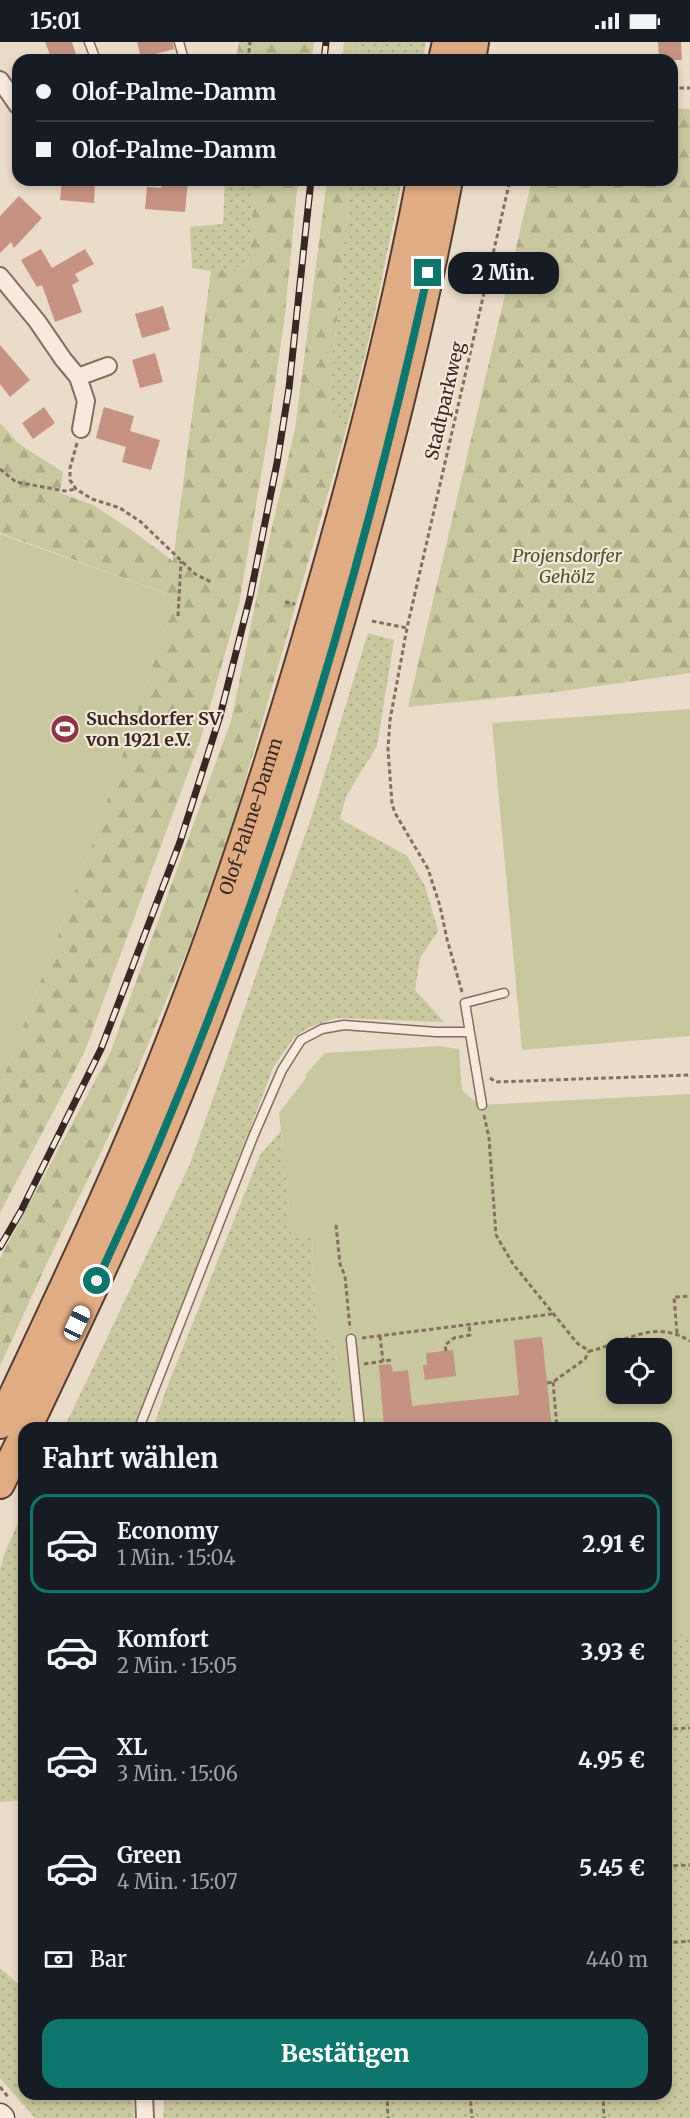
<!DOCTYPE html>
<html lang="de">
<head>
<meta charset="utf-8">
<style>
  :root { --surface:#171b24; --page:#20242c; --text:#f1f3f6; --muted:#9ea1a6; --line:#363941; --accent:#0f766e }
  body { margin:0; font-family:Merriweather,serif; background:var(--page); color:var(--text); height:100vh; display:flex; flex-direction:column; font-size:22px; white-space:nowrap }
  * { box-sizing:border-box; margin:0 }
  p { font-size:20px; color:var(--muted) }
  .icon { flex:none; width:33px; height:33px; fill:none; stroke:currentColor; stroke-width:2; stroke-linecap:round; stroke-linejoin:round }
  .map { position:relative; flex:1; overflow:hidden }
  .drawer { position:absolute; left:18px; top:1380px; width:654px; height:678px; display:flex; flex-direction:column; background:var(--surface); border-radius:18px; box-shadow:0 3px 9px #0003 }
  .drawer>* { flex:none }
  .top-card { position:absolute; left:12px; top:12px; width:666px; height:132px; border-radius:18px; box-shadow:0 3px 9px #0003; display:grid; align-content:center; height:132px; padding:0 24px; background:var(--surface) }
  .buttons { position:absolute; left:606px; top:1296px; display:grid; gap:12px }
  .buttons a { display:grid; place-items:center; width:66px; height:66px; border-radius:12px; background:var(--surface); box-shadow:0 3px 9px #0003; font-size:30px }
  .end { position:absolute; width:27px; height:27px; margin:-14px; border:8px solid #0f766e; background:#fff; box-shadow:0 0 0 3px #fff }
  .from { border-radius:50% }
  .bubble { position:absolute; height:42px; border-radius:18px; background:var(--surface); box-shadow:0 3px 9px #0003; font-size:20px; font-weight:800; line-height:42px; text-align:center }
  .car { position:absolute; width:18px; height:36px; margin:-18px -9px; border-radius:8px; box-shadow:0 0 4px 2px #0007; background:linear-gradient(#fff 24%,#345 0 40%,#fff 0 76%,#345 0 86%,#fff 0) }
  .top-card b { display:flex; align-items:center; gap:21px; height:57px; font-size:22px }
  .top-card b+b { border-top:2px solid var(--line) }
  .top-card i { width:15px; height:15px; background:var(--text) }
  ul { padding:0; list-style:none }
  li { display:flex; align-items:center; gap:18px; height:99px; margin:0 12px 9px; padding:0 12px; border:3px solid transparent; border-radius:18px }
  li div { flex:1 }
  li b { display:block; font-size:22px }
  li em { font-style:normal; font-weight:800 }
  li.selected { border-color:var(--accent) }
  li>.icon { width:54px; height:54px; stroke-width:1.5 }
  h2 { padding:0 24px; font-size:27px; line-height:72px }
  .pay { display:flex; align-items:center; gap:15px; height:66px; padding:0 24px; font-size:22px }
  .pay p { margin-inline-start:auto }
  .action { display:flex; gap:12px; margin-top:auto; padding:12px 24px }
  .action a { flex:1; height:69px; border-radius:18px; background:var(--accent); color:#fff; font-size:24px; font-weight:800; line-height:69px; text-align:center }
  .status { display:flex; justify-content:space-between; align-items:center; height:42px; padding:0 30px; background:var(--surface); direction:ltr }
  .status svg { height:16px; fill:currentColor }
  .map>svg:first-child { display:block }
  .grass { fill:url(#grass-dots) }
  .forest { fill:url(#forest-firs) }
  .park { fill:#c9c79d; fill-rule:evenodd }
  .building { fill:#c69382 }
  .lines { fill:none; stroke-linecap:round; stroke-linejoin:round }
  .service-casing { stroke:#866d5f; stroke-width:11 }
  .minor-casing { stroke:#866d5f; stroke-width:20 }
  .secondary-casing { stroke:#684f42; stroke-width:27 }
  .trunk-casing { stroke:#553d33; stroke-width:32 }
  .path { stroke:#866d5f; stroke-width:3; stroke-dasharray:4.5 3; stroke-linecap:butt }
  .service { stroke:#f7eadc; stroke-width:8 }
  .minor { stroke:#f7eadc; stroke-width:16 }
  .secondary { stroke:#f7eadc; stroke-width:24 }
  .trunk { stroke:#dfac84; stroke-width:28 }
  .rail-casing { stroke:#382821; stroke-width:7 }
  .rail { stroke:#f3e7d8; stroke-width:4.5; stroke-dasharray:14; stroke-linecap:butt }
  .route { stroke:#0f766e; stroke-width:8 }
  .labels { text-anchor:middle; stroke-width:4.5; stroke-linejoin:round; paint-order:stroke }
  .street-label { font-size:18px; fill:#382821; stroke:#f3e7d8 }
  .park-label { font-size:18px; font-style:italic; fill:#4f532a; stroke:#f3e7d8 }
  .poi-label { font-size:18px; font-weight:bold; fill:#382821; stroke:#f3e7d8; text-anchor:start }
</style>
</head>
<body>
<div class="status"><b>15:01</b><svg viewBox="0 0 49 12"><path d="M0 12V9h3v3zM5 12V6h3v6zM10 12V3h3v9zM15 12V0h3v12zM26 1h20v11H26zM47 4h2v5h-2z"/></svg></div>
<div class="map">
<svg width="690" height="2076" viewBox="0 0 690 2076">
  <defs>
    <pattern id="grass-dots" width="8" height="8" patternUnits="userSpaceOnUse" patternTransform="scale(1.5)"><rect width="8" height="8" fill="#c9c79d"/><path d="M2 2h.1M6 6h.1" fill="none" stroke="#adab87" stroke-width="1.8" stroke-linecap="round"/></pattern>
    <pattern id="forest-firs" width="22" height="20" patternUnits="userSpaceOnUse" patternTransform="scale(1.5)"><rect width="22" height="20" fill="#c9c79d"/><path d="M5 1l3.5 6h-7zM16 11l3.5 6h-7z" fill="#adab87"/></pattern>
  </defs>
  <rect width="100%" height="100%" fill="#ebdbc9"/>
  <!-- grass -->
  <path class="grass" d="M360,0h66l-3,18h-64z
    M225,138h30l-7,86 -37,5 -19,-3 -2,-41 33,-3z
    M350,138h52l-30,146 -25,101 -18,-22z
    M368,591l26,7 -17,106 -31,50 -6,23 67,37 18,30 13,45 -18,27 -5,32 29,32 -108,-4 -26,9 -16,10 -21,31 -137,360h-72l126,-264 122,-349z
    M281,1089l11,106 20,1 5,101 17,-1 11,90h-192l13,-38 94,-235z
    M24,1469v289l-24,2v-233l6,-20z
    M690,1592v484h-527l2,-24h501v-457z
    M0,1926l24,21v105h108l2,24h-99l-35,-40z"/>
  <!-- forest -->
  <path class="forest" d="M239,0h75l-2,18h-76z
    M344,0h16l-1,18h-17z
    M672,66l18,1v564l-134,19 -148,15 124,-527h140z
    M255,138h43l-13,134 -17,121 -29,169 -38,134 -117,315 -84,160v-127l86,-224 90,-265 -176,-64v-110l19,21 44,28 -3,21 33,12 38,25 42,31 38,-290 37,-5z
    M327,138h23l-21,225 18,22 -114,396 -46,128 -72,172 -68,140 -47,103v-108l110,-205 121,-332 33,-159 31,-133z"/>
  <!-- park -->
  <path class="park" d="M0,492l176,63 -90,265 -86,224z
    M690,667v327l-168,14 -30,-327z
    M439,1004l20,3 3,41 17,15 211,-11v540l-24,3v-209h-321l-11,-90 -17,1 -5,-101 -20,-1 -13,-124 27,-35v-4l19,-21zM616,1306h46v46h-46z"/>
  <!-- building -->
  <path class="building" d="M45,0h27l6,18h-26z
    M137,0h36l1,7 -33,9z
    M658,0h23l1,18h-23z
    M62,138h33l-1,23 -34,-3z
    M162,138h26l-3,32 -40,-3 2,-22 14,1z
    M19,154l23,22 -28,30 -3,-6 -11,11v-37z
    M41,207l11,19 33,-19 9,15 -19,10 4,7 -7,4 10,27 -27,10 -13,-37 -5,2 -16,-27z
    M163,264l7,24 -28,8 -7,-24z
    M0,303l30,35 -20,17 -10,-13z
    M155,311l8,29 -23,6 -8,-28z
    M44,365l11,16 -22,16 -11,-16z
    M104,365l30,9 -4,15 30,9 -9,30 -29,-8 4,-15 -30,-9z
    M542,1295l10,91h-168l-5,-63 12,-1 2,8 15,-2 4,36 107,-11 -5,-55z
    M453,1308l3,26 -31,4 -2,-15h4l-1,-12z"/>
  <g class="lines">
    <!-- service casing -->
    <g class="service-casing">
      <path id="service" d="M89,0l7,18
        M179,0l5,18
        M482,1063l-17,-102 39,-10
        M351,1297l9,89
        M139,1386l114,-291 29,-67 19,-30 21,-11 22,-4 92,7h33"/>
    </g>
    <!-- minor casing -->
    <g class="minor-casing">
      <path id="minor" d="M0,38l18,26
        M0,234l37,45 26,38 15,18 8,24 -5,28
        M78,335l30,-11
        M144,2052l1,24"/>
    </g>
    <!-- secondary casing -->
    <g class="secondary-casing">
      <path id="secondary" d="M0,2074l2,2"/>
    </g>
    <!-- trunk casing -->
    <g class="trunk-casing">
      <g id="trunk">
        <path d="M443,18l4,-18"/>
        <path d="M471,18l3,-18"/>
        <path id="s1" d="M0,1382c62,-132 125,-263 177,-399 52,-134 96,-270 136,-408 42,-144 80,-290 108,-437"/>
        <path d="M27,1386c59,-124 118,-248 168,-376 56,-142 103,-287 146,-434 42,-144 79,-290 107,-438"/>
        <path d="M0,1442l24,-49"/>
      </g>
    </g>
    <!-- path -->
    <path class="path" d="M248,18l2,-18
      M672,46h18
      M77,401l-7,25v12l6,9 16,10 28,9 21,14 54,52 18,9
      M0,427l16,13 49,9 11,-2
      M285,560l10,2
      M178,574l3,-55
      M372,579l35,7
      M462,950l-15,-53 -7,-33 -12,-37 -33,-56 -3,-9 -4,-55 2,-29 17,-92 103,-448
      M490,1036l6,4 194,-7
      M484,1073l5,23 7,97 17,29 64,79 12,8c8,-1 14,-4 23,-7 28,-11 50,-20 78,-3
      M336,1183l4,39 5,12 5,53
      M677,1291l-3,-36 16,-1
      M380,1294l3,25
      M362,1296l190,-24
      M446,1309l-1,-6 9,-7 16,-3 -1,-11
      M364,1322l27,-4
      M553,1340l4,46
      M547,1341l6,-1 32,-23 4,-8
      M666,1687l24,-1
      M666,1824l24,-1
      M666,1901l24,-2
      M0,2045l9,11
      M387,2052l1,24
      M470,2052l2,24
      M603,2052l1,24"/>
    <!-- service -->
    <use href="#service" class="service"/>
    <!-- minor -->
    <use href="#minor" class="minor"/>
    <!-- secondary -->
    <use href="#secondary" class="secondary"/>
    <!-- trunk -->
    <use href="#trunk" class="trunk"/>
    <!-- rail casing -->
    <g class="rail-casing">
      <path id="rail" d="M324,18l2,-18
        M0,1205l21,-36 80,-162 79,-207 40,-126 30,-119 27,-134 12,-75 22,-208"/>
    </g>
    <!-- rail -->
    <use href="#rail" class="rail"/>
  </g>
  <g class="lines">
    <!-- route -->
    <path class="route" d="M97,1239c151,-320 255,-663 331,-1008"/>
  </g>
  <!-- icons -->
  <defs>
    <g id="stadium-disc" transform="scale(1.5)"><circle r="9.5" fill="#913444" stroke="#f3e7d8"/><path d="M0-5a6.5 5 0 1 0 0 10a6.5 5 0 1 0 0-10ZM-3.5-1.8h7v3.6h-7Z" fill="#fff"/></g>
  </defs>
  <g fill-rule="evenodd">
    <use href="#stadium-disc" x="65" y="687"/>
  </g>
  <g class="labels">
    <!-- street labels -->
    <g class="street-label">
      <text transform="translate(445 359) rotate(-77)" y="6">Stadtparkweg</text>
      <text dy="6" stroke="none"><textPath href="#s1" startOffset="658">Olof-Palme-Damm</textPath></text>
    </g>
    <!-- park labels -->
    <g class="park-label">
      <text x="567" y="520">Projensdorfer<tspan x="567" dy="21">Gehölz</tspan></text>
    </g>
    <!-- poi labels -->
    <g class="poi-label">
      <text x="86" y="683">Suchsdorfer SV<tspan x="86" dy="21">von 1921 e.V.</tspan></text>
    </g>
  </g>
</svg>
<div class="buttons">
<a><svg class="icon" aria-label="locate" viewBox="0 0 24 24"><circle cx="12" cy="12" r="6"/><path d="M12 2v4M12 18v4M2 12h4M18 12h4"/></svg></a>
</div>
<i class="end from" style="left:97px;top:1239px"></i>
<i class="end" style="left:428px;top:231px"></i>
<div class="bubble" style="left:448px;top:210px;width:111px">2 Min.</div>
<i class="car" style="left:77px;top:1281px;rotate:25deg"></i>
<div class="top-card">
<b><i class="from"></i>Olof-Palme-Damm</b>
<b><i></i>Olof-Palme-Damm</b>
</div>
<section class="drawer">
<h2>Fahrt wählen</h2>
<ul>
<li class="selected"><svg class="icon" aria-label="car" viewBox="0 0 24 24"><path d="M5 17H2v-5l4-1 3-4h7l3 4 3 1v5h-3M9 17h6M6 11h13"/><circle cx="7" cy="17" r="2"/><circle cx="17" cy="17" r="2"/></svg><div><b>Economy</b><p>1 Min. · 15:04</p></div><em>2.91 €</em></li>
<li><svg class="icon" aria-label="car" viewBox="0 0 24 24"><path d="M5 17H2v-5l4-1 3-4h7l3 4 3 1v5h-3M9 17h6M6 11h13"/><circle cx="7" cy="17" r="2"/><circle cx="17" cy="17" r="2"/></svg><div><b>Komfort</b><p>2 Min. · 15:05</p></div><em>3.93 €</em></li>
<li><svg class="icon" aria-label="car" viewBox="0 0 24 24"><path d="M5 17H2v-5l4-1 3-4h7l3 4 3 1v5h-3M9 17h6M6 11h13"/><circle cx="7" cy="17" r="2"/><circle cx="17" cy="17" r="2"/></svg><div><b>XL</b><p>3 Min. · 15:06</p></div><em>4.95 €</em></li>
<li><svg class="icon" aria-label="car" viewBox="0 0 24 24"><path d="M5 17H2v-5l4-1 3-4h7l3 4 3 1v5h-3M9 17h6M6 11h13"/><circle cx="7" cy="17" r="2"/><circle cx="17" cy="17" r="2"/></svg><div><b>Green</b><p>4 Min. · 15:07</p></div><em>5.45 €</em></li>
</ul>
<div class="pay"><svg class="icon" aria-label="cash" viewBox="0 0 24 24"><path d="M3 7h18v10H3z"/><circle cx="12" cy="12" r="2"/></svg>Bar<p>440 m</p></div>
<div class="action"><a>Bestätigen</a></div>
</section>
</div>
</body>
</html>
